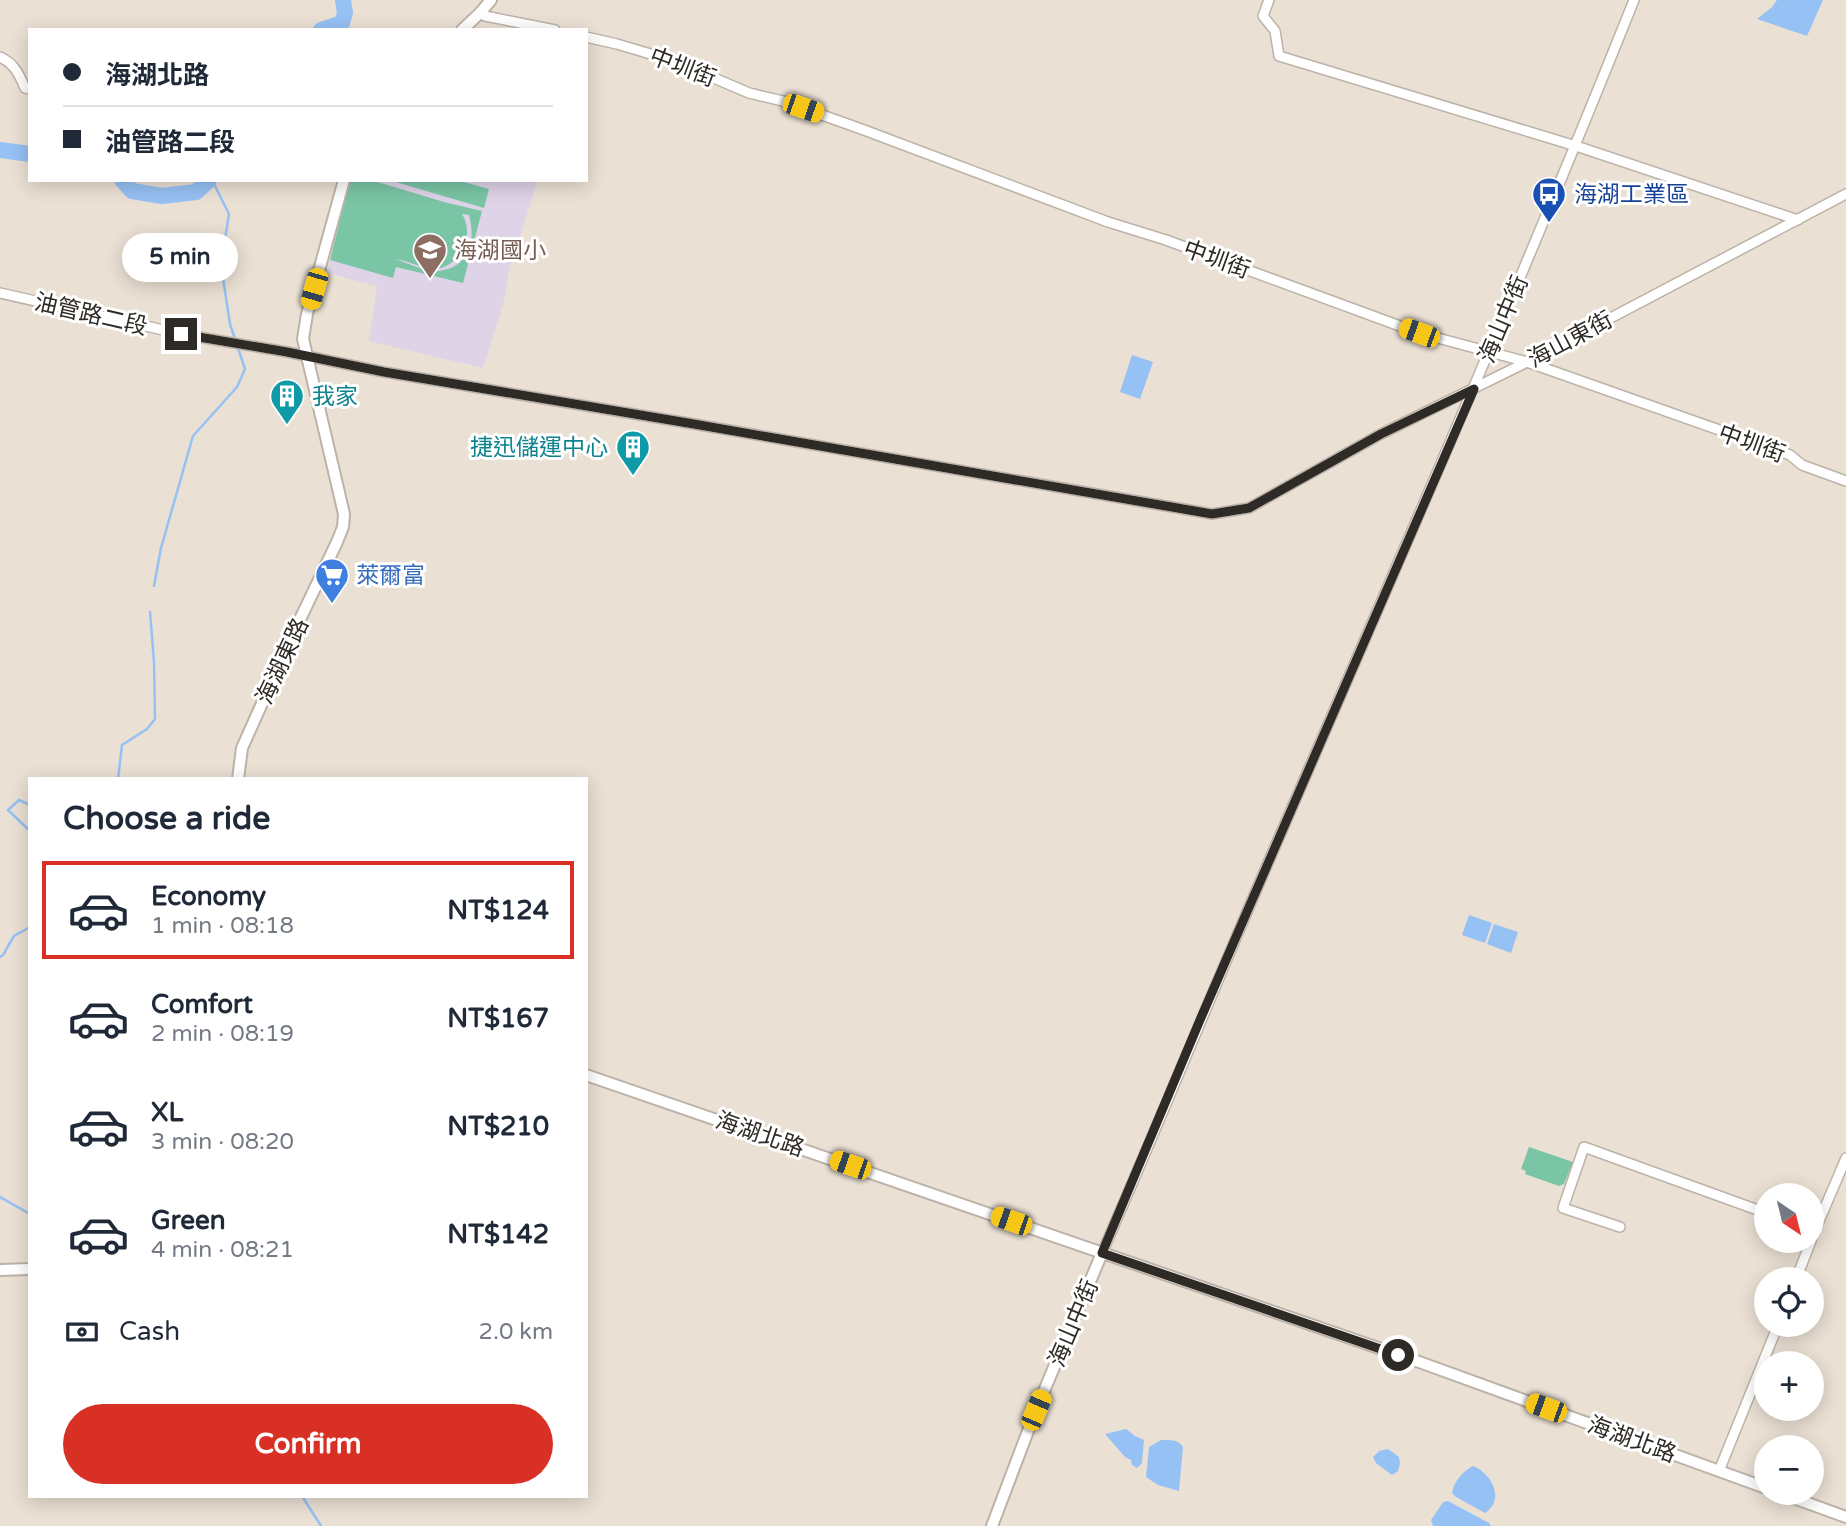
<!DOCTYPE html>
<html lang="en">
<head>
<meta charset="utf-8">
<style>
  :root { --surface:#fff; --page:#f2f2f3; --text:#1f2937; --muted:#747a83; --line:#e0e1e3; --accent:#d93025 }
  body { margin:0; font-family:"Varela Round","Noto Sans TC",sans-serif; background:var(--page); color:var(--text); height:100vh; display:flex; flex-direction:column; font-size:26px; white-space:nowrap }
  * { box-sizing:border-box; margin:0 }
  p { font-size:23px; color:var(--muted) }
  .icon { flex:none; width:38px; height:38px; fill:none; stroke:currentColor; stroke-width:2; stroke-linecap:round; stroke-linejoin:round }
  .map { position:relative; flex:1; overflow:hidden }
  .side { position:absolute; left:28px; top:777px; width:560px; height:721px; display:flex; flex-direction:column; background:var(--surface); border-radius:0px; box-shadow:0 4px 18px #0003 }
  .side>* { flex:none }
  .hud { position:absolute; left:28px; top:28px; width:560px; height:154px; border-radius:0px; box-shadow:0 4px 18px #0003; display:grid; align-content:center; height:154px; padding:0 35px; background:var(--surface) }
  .needle { width:46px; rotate:145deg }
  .controls { position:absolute; left:1754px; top:1183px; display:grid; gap:14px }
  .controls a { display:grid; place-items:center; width:70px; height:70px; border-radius:50%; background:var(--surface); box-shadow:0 4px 18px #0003; font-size:35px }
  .end { position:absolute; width:32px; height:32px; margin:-16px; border:9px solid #2e2a25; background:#fff; box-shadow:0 0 0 4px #fff }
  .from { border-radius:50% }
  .bubble { position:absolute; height:49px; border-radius:24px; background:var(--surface); box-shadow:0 4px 18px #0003; font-size:23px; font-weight:800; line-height:49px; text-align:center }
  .car { position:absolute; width:21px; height:42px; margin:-21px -10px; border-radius:9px; box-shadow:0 0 5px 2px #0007; background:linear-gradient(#f5c518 24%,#345 0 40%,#f5c518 0 76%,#345 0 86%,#f5c518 0) }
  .hud b { display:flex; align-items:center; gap:24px; height:66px; font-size:26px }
  .hud b+b { border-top:2px solid var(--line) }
  .hud i { width:18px; height:18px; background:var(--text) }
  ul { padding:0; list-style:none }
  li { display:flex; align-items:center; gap:21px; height:98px; margin:0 14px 10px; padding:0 21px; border:4px solid transparent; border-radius:0px }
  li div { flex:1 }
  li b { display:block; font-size:26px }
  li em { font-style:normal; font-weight:800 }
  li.on { border-color:var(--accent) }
  li>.icon { width:63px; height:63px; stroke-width:1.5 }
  h2 { padding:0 35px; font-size:32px; line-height:84px }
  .pay { display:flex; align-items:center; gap:18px; height:77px; padding:0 35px; font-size:26px }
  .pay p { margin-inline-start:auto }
  .action { display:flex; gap:14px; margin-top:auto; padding:14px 35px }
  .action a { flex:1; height:80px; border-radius:42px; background:var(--accent); color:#fff; font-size:28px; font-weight:800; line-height:80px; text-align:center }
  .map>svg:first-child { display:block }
  .education { fill:#ded3e7 }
  .green { fill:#7ac5a5; fill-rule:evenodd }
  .water { fill:#96c1f4 }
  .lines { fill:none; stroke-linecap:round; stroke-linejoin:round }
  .stream { stroke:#96c1f4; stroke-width:2.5 }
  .river { stroke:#96c1f4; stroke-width:16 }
  .minor-casing { stroke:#bdb2a7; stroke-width:12 }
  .tertiary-casing { stroke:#bdb2a7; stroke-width:14 }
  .minor { stroke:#fff; stroke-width:9 }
  .tertiary { stroke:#fff; stroke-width:10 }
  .route { stroke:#2e2a25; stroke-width:9 }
  .labels { text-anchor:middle; stroke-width:6; stroke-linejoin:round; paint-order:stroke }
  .street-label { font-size:23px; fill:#2e2a25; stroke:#fff }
  .transit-label { font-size:23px; fill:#164399; stroke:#fff; text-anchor:start }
  .education-label { font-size:23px; fill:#785e54; stroke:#fff; text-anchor:start }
  .culture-label { font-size:23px; fill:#0d838f; stroke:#fff; text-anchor:start }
  .shop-label { font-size:23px; fill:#366cbe; stroke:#fff; text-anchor:start }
</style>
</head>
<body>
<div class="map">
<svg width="1846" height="1526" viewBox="0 0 1846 1526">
  <rect width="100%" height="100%" fill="#ebe0d4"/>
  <!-- education -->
  <path class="education" d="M350,180h188l-28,87 -7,38 -20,63 -114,-27 8,-55 -50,-13z"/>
  <!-- green -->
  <path class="green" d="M350,180h21l73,22 38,9 -19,72 -67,-16 -3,11 -63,-18zM462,214l7,1c7,25 1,52 -30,56 -14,1 -31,-8 -44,-12 11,1 26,9 38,10 26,0 43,-33 29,-55z
    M389,180h68l32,9 -5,19z
    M1529,1147l44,15 -9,22 -5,2 -34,-12 1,-3 -5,-2z"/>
  <!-- water -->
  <path class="water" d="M1777,0h46l-16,36 -50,-17 15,-12z
    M1132,355l21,7 -13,37 -20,-7z
    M1469,915l23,8 -7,20 -23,-8z
    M1494,924l24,8 -7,21 -24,-9z
    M1126,1429l9,7 9,4 -2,23 -5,5 -5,-3 -1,-5 -6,-3 -20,-23z
    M1161,1440c9,0 17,-1 22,7l-4,44 -21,-6 -12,-8 3,-30z
    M1388,1449l11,8 1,6 -2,8 -6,4 -16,-12 -3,-6 6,-6z
    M1473,1466c18,7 33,33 12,47l-29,-16 -4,-4c2,-12 11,-22 21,-27z
    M1448,1501l41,22 2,3h-58l-2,-6 12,-18z"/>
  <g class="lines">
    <!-- stream -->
    <path class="stream" d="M154,586l7,-38 32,-112 44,-49 8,-18 -15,-45 -9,-59 8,-51 -17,-34
      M118,779l4,-34 25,-16 8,-10 -1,-57 -4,-50
      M30,805l-11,-5 -11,10 22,21
      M0,957l3,-2 11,-19 16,-9
      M0,1197l30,17
      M302,1496l19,30"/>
    <!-- river -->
    <path class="river" d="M321,30l21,-7 3,-10 -2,-13
      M0,150l30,4
      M122,180l10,11 30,5 34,-4 13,-12"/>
    <!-- minor casing -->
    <g class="minor-casing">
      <path id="minor" d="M1269,0l-6,16 12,15 4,25 297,90 222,74
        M480,13l5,3 70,14
        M586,37l31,7 57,17 75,32 34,8 81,29 244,92 58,18 253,93 108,29 263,93 12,10 44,16
        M0,57c14,6 19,17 25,31l5,1
        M0,293l181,41 106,18 97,20 304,51 524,91 37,-6 132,-74 146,-72 319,-168
        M1620,1227l-57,-19 21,-61 182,66
        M1811,1240l35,-82
        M1102,1253c58,-132 112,-265 169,-397 123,-284 248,-568 363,-856
        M1796,1279l15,-38
        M1719,1471l59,-146"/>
    </g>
    <!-- tertiary casing -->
    <g class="tertiary-casing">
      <path id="tertiary" d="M462,30l18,-17 11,-13
        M238,779l4,-31 51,-114 44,-92 6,-15 1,-13 -41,-175 4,-25 37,-134
        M586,1075l836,288 344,125
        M0,1270l30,-1
        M1780,1493l66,24
        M992,1526l44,-116 66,-157"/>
    </g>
    <!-- minor -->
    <use href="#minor" class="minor"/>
    <!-- tertiary -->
    <use href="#tertiary" class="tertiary"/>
  </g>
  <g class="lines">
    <!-- route -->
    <path class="route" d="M181,334l106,18 97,20 304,51 524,91 37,-6 132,-74 93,-45 -274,631 -98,233 296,102"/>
  </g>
  <!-- icons -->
  <defs>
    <g id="bus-pin" transform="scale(1.75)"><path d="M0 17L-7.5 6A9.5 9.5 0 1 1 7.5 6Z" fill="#1a4fb4" stroke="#fff"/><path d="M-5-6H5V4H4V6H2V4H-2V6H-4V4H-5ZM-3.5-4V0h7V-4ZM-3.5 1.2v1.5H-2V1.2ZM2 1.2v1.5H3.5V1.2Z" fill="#fff"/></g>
    <g id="school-pin" transform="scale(1.75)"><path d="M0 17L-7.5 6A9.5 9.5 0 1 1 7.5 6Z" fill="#8d6e63" stroke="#fff"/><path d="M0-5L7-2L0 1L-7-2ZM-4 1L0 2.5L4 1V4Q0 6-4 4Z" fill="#fff"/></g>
    <g id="building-pin" transform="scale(1.75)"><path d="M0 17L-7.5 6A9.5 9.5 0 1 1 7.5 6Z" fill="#0f9aa8" stroke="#fff"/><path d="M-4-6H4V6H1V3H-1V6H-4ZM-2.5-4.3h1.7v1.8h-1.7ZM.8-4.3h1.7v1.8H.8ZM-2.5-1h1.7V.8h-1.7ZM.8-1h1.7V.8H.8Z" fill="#fff"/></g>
    <g id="supermarket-pin" transform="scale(1.75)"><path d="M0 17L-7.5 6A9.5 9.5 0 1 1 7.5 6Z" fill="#3f7fe0" stroke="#fff"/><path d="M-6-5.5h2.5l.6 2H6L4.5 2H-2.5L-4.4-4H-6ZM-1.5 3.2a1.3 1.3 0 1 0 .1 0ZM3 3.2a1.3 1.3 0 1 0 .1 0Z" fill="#fff"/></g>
  </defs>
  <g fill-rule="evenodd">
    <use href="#bus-pin" x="1549" y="194"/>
    <use href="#school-pin" x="430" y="250"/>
    <use href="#building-pin" x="287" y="396"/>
    <use href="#building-pin" x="633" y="447"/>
    <use href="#supermarket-pin" x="332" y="575"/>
  </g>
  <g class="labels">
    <!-- street labels -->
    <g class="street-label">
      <text transform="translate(683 67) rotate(21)" y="8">中圳街</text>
      <text transform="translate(1217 259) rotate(20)" y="8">中圳街</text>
      <text transform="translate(91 314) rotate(13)" y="8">油管路二段</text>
      <text transform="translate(1503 319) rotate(-67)" y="8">海山中街</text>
      <text transform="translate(1570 339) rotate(-28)" y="8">海山東街</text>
      <text transform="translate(1752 443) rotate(20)" y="8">中圳街</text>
      <text transform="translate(282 661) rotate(-65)" y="8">海湖東路</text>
      <text transform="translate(760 1134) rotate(19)" y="8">海湖北路</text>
      <text transform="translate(1073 1323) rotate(-67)" y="8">海山中街</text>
      <text transform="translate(1632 1439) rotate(20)" y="8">海湖北路</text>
    </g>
    <!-- transit labels -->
    <g class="transit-label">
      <text x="1574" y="202">海湖工業區</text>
    </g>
    <!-- education labels -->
    <g class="education-label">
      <text x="454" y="258">海湖國小</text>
    </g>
    <!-- culture labels -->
    <g class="culture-label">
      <text x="312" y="404">我家</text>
      <text x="608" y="455" text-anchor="end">捷迅儲運中心</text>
    </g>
    <!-- shop labels -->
    <g class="shop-label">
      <text x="356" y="583">萊爾富</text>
    </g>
  </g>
</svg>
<div class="controls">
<a><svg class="needle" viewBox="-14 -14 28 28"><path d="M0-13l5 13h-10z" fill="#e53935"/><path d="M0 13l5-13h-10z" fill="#747a83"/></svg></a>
<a><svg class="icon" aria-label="locate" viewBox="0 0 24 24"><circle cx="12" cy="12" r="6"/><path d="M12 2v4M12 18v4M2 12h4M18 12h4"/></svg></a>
<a>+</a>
<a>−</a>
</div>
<i class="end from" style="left:1398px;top:1355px"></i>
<i class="end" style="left:181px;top:334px"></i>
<div class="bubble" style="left:122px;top:233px;width:116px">5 min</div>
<i class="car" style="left:803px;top:108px;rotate:109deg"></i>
<i class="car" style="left:314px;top:289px;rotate:196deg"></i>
<i class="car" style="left:1419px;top:333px;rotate:290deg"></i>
<i class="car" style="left:850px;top:1165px;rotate:289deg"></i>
<i class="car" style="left:1011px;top:1221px;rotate:289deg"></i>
<i class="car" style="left:1546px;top:1408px;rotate:290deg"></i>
<i class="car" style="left:1036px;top:1410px;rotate:23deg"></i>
<div class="hud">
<b><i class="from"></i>海湖北路</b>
<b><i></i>油管路二段</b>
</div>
<section class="side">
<h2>Choose a ride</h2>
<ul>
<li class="on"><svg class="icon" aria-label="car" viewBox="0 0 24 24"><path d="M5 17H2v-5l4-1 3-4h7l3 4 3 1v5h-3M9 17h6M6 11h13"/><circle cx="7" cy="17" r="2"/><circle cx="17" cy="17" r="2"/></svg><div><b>Economy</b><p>1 min · 08:18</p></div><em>NT$124</em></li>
<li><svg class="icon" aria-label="car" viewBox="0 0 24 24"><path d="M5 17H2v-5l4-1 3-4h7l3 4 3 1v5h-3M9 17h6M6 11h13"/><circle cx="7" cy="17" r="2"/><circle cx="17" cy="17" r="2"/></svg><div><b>Comfort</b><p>2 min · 08:19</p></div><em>NT$167</em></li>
<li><svg class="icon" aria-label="car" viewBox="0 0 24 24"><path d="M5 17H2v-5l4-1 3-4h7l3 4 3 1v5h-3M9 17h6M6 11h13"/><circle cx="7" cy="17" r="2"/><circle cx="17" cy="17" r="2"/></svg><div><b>XL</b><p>3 min · 08:20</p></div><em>NT$210</em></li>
<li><svg class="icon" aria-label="car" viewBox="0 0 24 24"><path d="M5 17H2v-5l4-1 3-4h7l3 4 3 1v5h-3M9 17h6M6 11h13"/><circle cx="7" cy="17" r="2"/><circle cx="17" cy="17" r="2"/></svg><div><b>Green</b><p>4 min · 08:21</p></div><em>NT$142</em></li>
</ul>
<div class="pay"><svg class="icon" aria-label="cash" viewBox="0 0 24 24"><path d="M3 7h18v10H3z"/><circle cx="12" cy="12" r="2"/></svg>Cash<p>2.0 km</p></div>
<div class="action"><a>Confirm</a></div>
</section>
</div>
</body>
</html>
